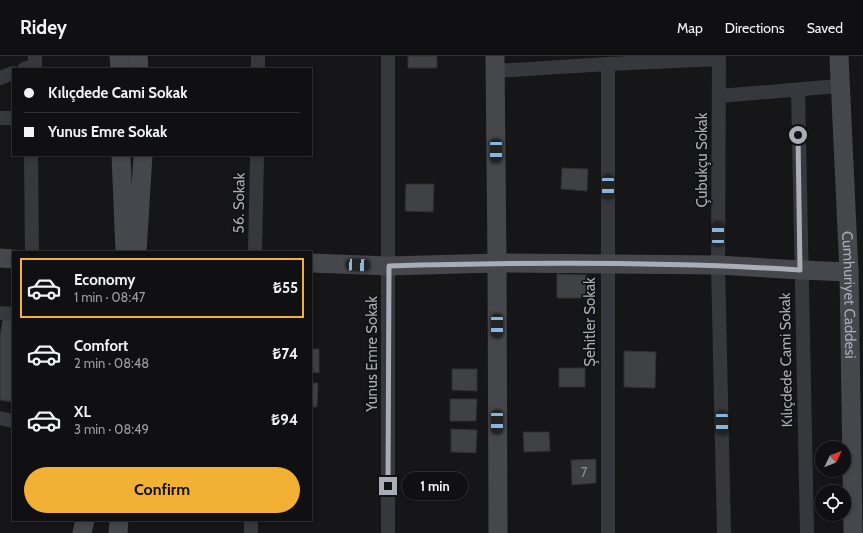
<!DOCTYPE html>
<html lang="en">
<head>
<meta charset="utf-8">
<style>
  :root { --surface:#101012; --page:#19191b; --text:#f1f3f6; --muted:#9c9d9f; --line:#303032; --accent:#f2b134 }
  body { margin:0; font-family:Cabin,sans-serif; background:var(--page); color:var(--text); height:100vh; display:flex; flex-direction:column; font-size:15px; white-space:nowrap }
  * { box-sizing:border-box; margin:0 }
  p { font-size:13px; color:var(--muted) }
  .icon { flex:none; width:22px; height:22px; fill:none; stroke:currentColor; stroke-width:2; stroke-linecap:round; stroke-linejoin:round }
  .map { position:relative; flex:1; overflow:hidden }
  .drawer { position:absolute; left:12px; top:195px; width:300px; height:270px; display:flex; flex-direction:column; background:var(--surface); border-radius:0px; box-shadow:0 2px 6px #0003,0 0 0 1px var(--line) }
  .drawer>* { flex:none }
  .guide { position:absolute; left:12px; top:12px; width:300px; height:88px; border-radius:0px; box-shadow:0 2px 6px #0003,0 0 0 1px var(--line); display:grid; align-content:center; height:88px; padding:0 12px; background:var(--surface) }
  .needle { width:26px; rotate:47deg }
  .fabs { position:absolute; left:815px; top:385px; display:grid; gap:8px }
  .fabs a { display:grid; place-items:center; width:36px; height:36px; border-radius:50%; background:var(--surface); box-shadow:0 2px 6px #0003,0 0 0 1px var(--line); font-size:20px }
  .end { position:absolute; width:18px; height:18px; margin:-9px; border:5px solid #a8adb8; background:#111; box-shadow:0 0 0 2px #111 }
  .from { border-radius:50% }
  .bubble { position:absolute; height:28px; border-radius:14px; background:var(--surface); box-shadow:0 2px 6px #0003,0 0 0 1px var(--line); font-size:13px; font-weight:800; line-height:28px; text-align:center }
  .car { position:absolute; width:12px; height:24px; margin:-12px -6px; border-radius:5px; box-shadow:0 0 3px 1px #0007; background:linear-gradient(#222 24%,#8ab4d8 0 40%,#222 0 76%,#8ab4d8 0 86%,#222 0) }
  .guide b { display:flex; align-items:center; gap:14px; height:38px; font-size:15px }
  .guide b+b { border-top:1px solid var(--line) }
  .guide i { width:10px; height:10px; background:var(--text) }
  ul { padding:7px 0 0; list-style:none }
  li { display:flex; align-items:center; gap:12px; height:60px; margin:0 8px 6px; padding:0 4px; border:2px solid transparent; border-radius:0px }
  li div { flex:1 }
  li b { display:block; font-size:15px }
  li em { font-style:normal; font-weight:800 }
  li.on { border-color:var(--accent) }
  li>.icon { width:36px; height:36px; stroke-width:1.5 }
  .button { display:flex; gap:8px; margin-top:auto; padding:8px 12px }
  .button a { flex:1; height:46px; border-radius:24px; background:var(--accent); color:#111; font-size:16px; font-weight:800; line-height:46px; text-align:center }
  header { display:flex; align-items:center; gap:24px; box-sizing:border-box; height:56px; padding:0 20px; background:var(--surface); border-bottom:1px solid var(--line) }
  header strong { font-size:19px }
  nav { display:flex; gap:22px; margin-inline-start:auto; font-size:14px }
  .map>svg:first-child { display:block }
  .building { fill:#404145; stroke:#303034 }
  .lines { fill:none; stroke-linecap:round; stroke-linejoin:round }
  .street { stroke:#37383d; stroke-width:14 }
  .secondary { stroke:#45474d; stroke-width:19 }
  .route { stroke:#a8adb8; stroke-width:5 }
  .labels { text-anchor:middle; stroke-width:3.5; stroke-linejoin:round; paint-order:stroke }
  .number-label { font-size:13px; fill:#8e929b }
  .street-label { font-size:15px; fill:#a8adb8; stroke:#111113 }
</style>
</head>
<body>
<header>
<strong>Ridey</strong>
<nav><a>Map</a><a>Directions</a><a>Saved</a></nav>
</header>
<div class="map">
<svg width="863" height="477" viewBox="0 0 863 477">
  <rect width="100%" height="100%" fill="#161618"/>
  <!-- building -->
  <path class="building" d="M408,0h29v12h-29z
    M562,112l26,1 -1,22 -26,-2z
    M406,128h28l-1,28 -28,-1z
    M557,218l30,1v23h-30z
    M3,262l10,2v82l-13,-2v-64z
    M311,293h8v24l-8,-1z
    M624,295l32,1 -1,36 -31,-1z
    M559,312h26v19h-26z
    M452,313h25v22l-25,-1z
    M311,327h7l-1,24h-6z
    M450,343h27l-1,22h-26z
    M451,373l26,1 -1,23 -25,-1z
    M523,376h26l1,19 -26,1z
    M596,403v24l-24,2 -1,-25z"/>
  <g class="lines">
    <!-- street -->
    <path class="street" d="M388,0v477
      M608,8v469
      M24,13l11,-4v-9
      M258,13v-13
      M495,15l113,-7 111,-5 -1,206 6,268
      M0,22l13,-5
      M798,34l9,443
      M719,40l120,-10
      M0,62h13
      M31,99l1,97
      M255,196l2,-97
      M0,257l13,1
      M0,362l13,3
      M251,477v-13"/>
    <!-- secondary -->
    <g class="secondary">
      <path d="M119,0l1,13"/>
      <path d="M138,0l1,13"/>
      <path d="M495,0l2,207 1,270"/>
      <path id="s1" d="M839,0l10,216 4,261"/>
      <path d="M121,99l4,97"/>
      <path d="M137,196l6,-97"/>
      <path d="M0,202l13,1"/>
      <path d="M311,207l78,3 108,-3 221,2 83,5 48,2"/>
      <path d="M82,477l3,-13"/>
      <path d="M118,477l1,-13"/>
    </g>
  </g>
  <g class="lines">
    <!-- route -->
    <path class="route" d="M388,430l1,-220c137,-4 274,-5 411,4l-2,-135"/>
  </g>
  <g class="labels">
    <!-- number labels -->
    <g class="number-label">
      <text x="584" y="421">7</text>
    </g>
    <!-- street labels -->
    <g class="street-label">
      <text transform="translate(702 104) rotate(-90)" y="5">Çubukçu Sokak</text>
      <text transform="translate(239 147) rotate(-89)" y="5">56. Sokak</text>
      <text dy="5" stroke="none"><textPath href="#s1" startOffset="239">Cumhuriyet Caddesi</textPath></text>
      <text transform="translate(590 266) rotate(-90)" y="5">Şehitler Sokak</text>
      <text transform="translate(372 298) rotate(-90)" y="5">Yunus Emre Sokak</text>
      <text transform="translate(786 304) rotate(-91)" y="5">Kılıçdede Cami Sokak</text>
    </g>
  </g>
</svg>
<div class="fabs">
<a><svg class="needle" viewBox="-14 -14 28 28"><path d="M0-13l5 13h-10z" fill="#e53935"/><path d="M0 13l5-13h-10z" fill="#9c9d9f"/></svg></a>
<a><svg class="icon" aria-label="locate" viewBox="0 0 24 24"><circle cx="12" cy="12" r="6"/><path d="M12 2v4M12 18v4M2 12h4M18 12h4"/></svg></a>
</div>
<i class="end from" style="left:798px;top:79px"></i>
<i class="end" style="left:388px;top:430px"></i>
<div class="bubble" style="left:402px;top:416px;width:66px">1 min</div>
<i class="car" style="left:496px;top:95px;rotate:180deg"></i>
<i class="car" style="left:608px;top:131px;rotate:180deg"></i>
<i class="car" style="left:718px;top:178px;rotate:0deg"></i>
<i class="car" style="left:358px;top:209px;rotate:93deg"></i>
<i class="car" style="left:497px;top:270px;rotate:180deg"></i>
<i class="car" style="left:497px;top:366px;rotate:180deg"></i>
<i class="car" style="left:722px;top:367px;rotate:179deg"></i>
<div class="guide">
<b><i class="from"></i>Kılıçdede Cami Sokak</b>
<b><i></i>Yunus Emre Sokak</b>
</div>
<section class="drawer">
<ul>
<li class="on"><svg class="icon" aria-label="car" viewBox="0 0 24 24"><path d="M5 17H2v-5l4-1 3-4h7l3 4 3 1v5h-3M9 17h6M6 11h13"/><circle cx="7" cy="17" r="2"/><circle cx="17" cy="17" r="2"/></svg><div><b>Economy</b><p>1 min · 08:47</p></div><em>₺55</em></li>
<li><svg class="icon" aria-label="car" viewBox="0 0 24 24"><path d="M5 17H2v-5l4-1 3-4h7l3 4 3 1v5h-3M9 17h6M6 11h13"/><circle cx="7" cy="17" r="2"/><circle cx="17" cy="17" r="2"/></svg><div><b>Comfort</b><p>2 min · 08:48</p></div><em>₺74</em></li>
<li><svg class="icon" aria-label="car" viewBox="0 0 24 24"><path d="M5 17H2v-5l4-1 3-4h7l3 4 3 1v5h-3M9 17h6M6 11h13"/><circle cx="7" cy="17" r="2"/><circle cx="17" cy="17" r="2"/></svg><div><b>XL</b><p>3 min · 08:49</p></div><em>₺94</em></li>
</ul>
<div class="button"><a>Confirm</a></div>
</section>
</div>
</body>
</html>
